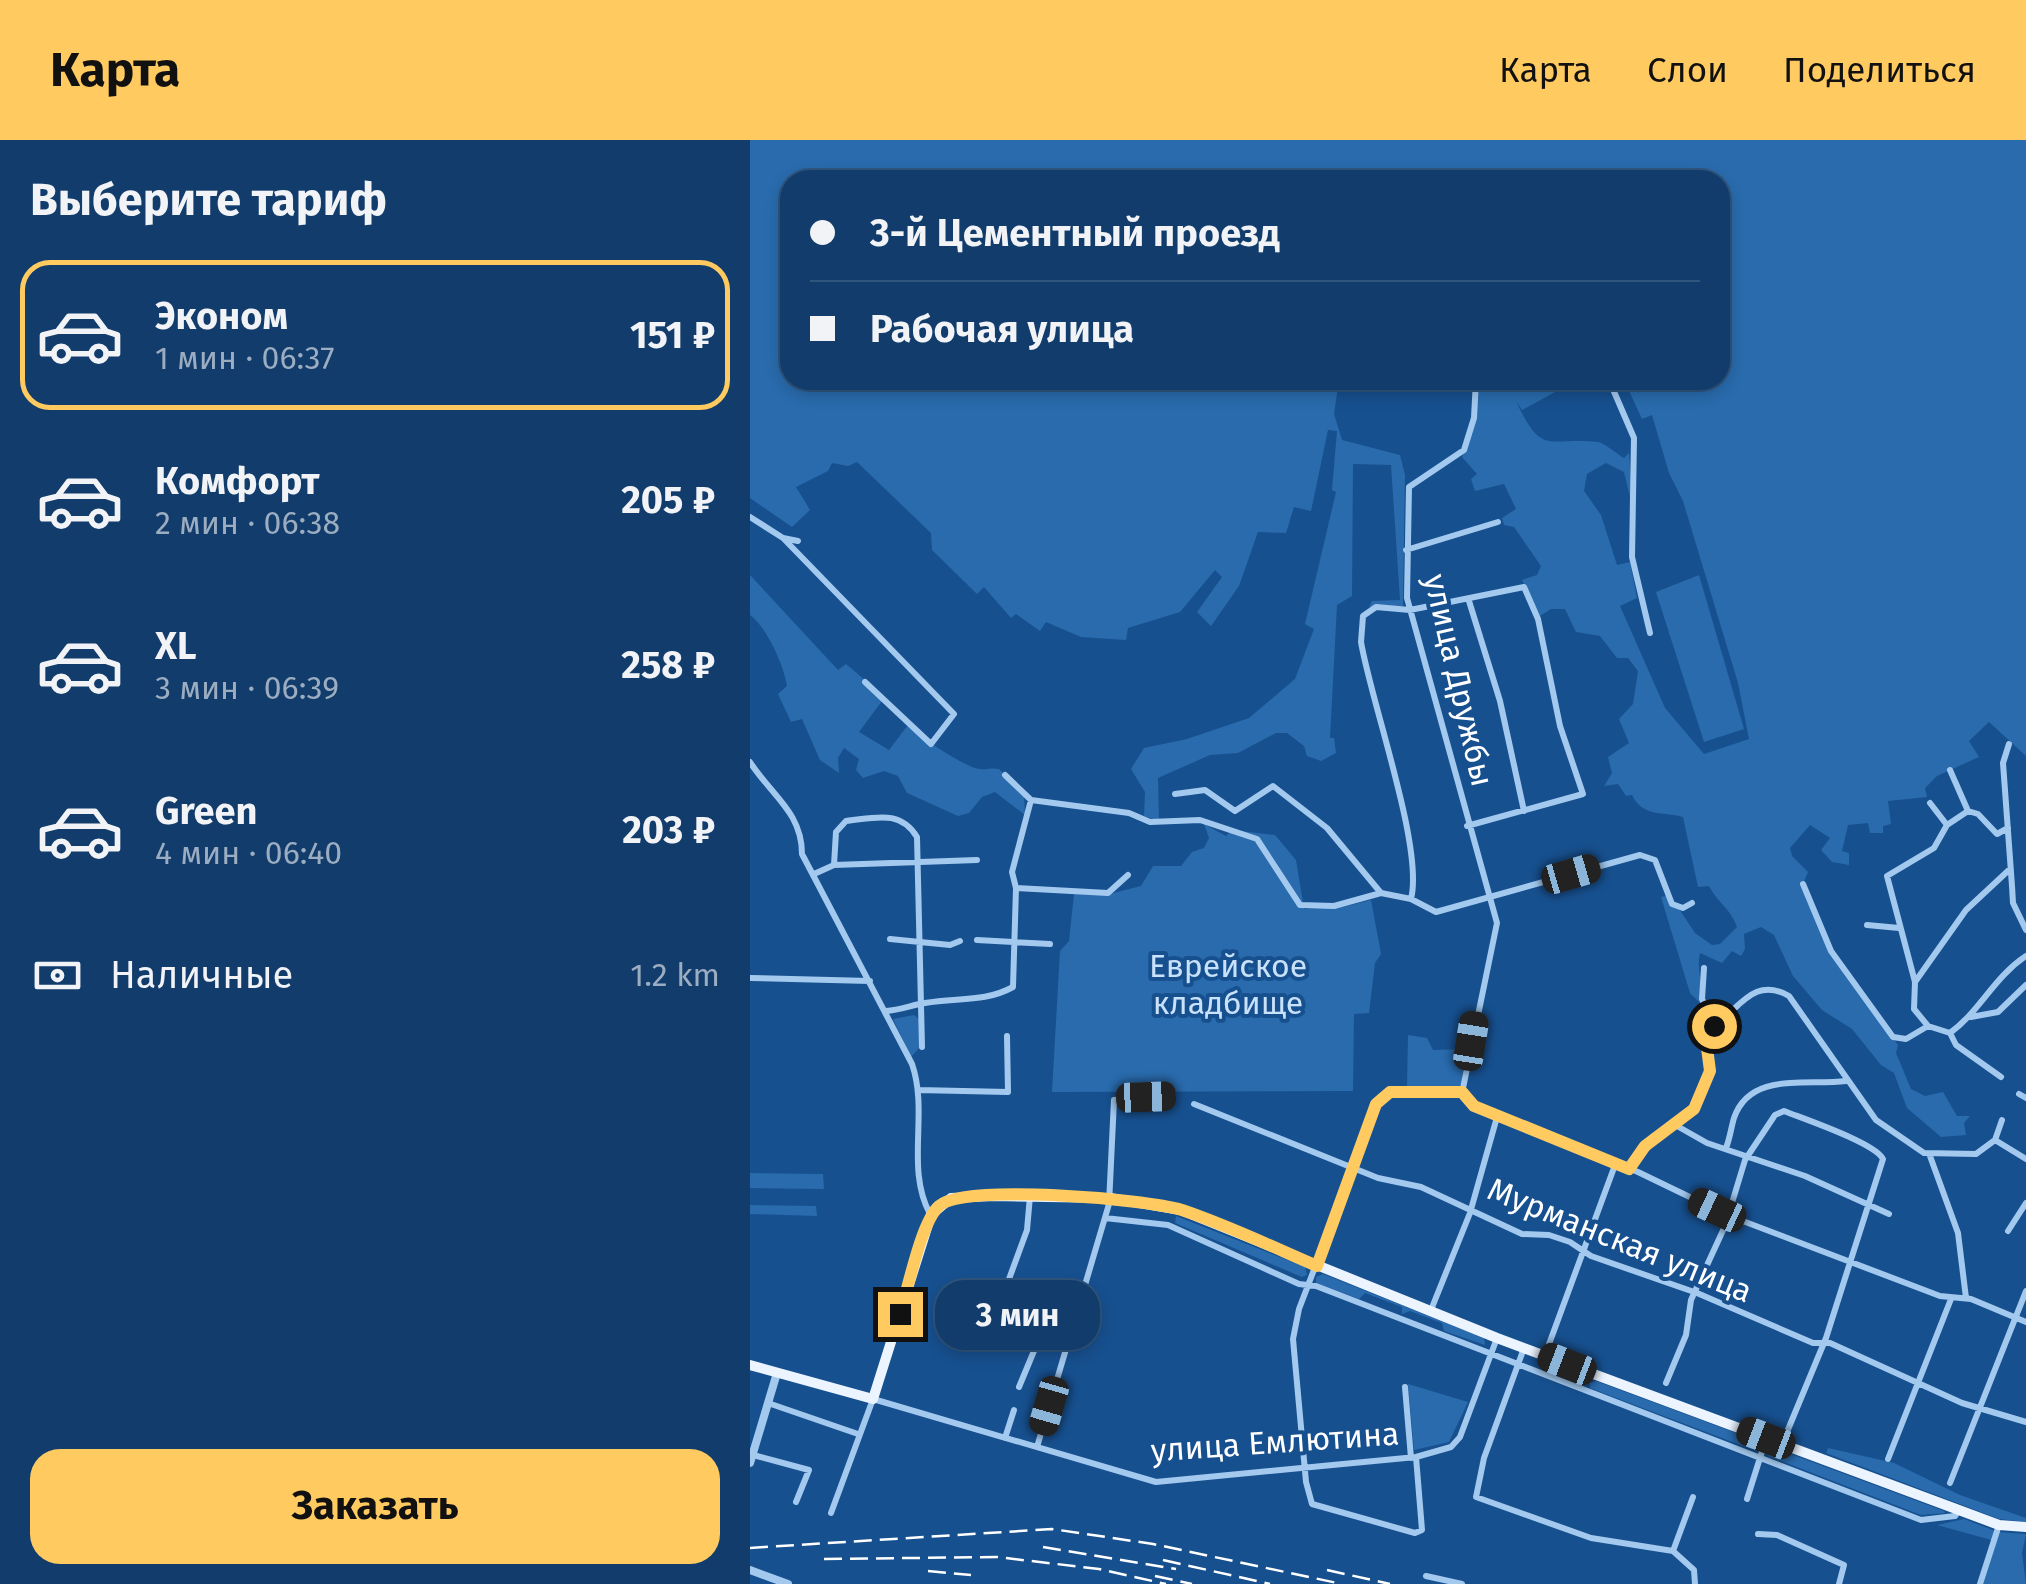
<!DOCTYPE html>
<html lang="ru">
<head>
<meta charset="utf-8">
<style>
  :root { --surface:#113c6b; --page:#1a4371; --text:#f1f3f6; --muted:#9cadc1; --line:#30567e; --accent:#ffcb61 }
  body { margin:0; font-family:"Fira Sans",sans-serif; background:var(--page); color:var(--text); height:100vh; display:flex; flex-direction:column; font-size:38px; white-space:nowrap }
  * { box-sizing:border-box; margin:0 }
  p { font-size:32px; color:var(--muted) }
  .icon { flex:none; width:55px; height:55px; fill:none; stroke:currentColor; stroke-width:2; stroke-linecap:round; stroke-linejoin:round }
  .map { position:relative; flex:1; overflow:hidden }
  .drawer { display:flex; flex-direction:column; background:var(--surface); width:750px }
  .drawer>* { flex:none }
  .hud { position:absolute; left:30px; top:30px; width:950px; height:220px; border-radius:30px; box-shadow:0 5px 15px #0003,0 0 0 2px var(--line); display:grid; align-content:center; height:220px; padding:0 30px; background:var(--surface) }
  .end { position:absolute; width:45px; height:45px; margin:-22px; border:12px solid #ffcb61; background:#111; box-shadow:0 0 0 5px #111 }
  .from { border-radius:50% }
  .bubble { position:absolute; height:70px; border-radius:30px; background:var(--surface); box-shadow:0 5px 15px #0003,0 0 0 2px var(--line); font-size:32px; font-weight:700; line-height:70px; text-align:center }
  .car { position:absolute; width:30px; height:60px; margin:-30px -15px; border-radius:12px; box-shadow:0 0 8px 2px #0007; background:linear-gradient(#222 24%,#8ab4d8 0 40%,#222 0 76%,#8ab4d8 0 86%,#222 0) }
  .hud b { display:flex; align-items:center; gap:35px; height:95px; font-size:38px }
  .hud b+b { border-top:2px solid var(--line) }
  .hud i { width:25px; height:25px; background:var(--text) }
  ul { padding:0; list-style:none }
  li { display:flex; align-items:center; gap:30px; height:150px; margin:0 20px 15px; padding:0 10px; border:5px solid transparent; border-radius:30px }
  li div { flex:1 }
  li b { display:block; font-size:38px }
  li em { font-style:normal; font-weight:700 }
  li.active { border-color:var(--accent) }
  li>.icon { width:90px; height:90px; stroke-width:1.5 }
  h2 { padding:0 30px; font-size:45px; line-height:120px }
  .pay { display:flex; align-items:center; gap:25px; height:110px; padding:0 30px; font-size:38px }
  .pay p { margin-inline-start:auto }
  .action { display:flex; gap:20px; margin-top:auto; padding:20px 30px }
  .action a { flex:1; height:115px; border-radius:30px; background:var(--accent); color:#111; font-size:40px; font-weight:700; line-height:115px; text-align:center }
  header { display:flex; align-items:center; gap:60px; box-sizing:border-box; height:140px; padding:0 50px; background:var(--accent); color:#111 }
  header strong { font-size:48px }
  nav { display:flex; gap:55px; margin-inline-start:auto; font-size:35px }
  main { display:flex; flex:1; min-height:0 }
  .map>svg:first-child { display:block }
  .green { fill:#296bad }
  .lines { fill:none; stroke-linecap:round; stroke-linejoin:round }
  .minor { stroke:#a3c9ef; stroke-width:6 }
  .tertiary { stroke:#a3c9ef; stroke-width:8 }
  .primary { stroke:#ebf4ff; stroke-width:10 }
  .rail { stroke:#fff; stroke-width:2.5; stroke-dasharray:18 8; stroke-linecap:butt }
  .route { stroke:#ffcb61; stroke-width:12 }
  .labels { text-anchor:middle; stroke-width:8; stroke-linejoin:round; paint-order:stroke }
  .street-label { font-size:32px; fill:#fff; stroke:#17508f }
  .park-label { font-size:32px; fill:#c9e2fb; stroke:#17508f }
</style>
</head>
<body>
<header>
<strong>Карта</strong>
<nav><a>Карта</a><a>Слои</a><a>Поделиться</a></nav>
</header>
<main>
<section class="drawer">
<h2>Выберите тариф</h2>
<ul>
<li class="active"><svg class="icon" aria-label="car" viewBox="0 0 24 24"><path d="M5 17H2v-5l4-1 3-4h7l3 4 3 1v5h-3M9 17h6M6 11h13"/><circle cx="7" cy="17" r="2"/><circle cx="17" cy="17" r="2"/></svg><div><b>Эконом</b><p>1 мин · 06:37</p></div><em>151 ₽</em></li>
<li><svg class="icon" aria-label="car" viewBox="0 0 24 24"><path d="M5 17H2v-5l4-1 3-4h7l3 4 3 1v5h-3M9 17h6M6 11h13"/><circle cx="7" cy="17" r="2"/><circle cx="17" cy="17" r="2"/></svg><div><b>Комфорт</b><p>2 мин · 06:38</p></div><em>205 ₽</em></li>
<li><svg class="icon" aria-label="car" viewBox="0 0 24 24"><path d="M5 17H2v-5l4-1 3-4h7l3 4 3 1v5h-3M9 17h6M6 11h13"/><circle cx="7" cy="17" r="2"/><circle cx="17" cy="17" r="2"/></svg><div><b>XL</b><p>3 мин · 06:39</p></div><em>258 ₽</em></li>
<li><svg class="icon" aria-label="car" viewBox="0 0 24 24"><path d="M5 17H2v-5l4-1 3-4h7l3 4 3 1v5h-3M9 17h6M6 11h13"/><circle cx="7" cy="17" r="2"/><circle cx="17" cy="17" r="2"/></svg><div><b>Green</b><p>4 мин · 06:40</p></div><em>203 ₽</em></li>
</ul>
<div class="pay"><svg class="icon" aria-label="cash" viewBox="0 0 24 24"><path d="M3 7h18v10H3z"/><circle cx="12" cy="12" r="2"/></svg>Наличные<p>1.2 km</p></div>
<div class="action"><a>Заказать</a></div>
</section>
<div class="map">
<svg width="1276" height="1444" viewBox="0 0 1276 1444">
  <rect width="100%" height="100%" fill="#17508f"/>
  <!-- green -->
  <path class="green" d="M0,0h1276v616l-37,-34 -20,19 10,16 -42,19 -12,12 2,9 -39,4 3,23 -8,2v7h-13l-2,-10 -20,2 -6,26 7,2v12l-17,-3 -11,-12 9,-12 -20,-13 -20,23 2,8 16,16 -5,12 27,70 68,91 -2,8 15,36 14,7 18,-4 14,24h13l-6,7 2,12 -25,2 -34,-29 -13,-35 -13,-8 -29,-36 -30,-19 -29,-34 -19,-41 -13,-8 -17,7 1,15 -4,7 -9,-5 -10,12 -22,-10c-4,18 4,32 1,51l-11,-11 -29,-96 9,-2 25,38 17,12 8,-1 17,-17c-6,-18 -20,-25 -28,-41l-11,1 -15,-70c-20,-6 -40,1 -51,-22l-6,1 -8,-12 -14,2 8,-13 -4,-16 21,-14 -10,-24 14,-15 5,-33 -10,-13h-11l-17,-22 -24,-4 -11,-23h-14l-11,7 -18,-36 15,-5 4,-9 -27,-39 -10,-2 -2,-7 14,-9 -12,-25 -29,7 -4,-12 6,-5 -15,-17 14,-37 2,-40h88l2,5 -46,25 -6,-9c26,56 31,36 82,41 5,0 19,12 26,16l5,-5 4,56 -9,-37 -18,-9 -19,11 -3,17 17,24 16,50 13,-3 7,36 -17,8 45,102 39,46 45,-15 -11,-56 -55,-182 -14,-28 -17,-58 -10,4 -18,-39h96v-200h-930v200h549l-5,34 8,26 58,15 5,20 -2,131 -34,1 3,-6 28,-1 -9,-135 -38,-1 -1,132 -15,9 -7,133h4l2,15 -15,8 -14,-5 -3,-10 -17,-13h-11l-38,20 -28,2 -52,23 1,43 -15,-5 1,-24 -14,-23 13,-21 43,-9 62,-21 46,-39 19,-50 -9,-5 31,-132 -4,-2 5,-59 -9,-1 -17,81 -17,-4 -8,26 -28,-1 -19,54 -28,40 -14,-14 25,-35 -7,-7 -35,42 -52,16 -2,12 -45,-3 -35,-15 -6,9 -24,-17 -5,4 -27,-31 -7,7 -45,-44 -1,-17 -74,-71 -9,4 -16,-3 -4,8 -32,16 14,23 -18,17 -42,-29z
    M0,435l88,95 8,-6 39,33 -26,35 30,18 19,-25c14,14 50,37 67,43 9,3 15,-1 24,1l25,25 1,21 -30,-23 -13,5 -13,16 -11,3 -51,-23 -9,-17 -14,-5 -21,7 -7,-8 3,-11 -15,-11 -6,10 1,15 -19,-13 -18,-41 -11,3 -13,-28 9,-8c-3,-21 -21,-60 -37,-71z
    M949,435l45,154 -40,13 -48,-150z
    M454,684l22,12 6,-6 43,5 21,25 8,49 39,-2 28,-7 10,54 -6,9 -6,50 -15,1 -1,77 -301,1 8,-141 9,-10 5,-47h35l32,-8 12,-20h28l11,-14 12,-4 5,-10z
    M164,875l5,4 1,28 -9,10 -18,-38z
    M658,895l19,3 6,12 34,-1 -6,36 -11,5 -43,-3z
    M0,1033l73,1 1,15 -74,-1z
    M0,1065l66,1 1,10 -67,-2z
    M426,1076l129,51 2,8 -5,2 -127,-54z
    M573,1134l161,64 1,7 -41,-14 -2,-8 -32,-12 -8,3v-7l-37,-14 -6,6 -43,-16v-6z
    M846,1241l156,58 3,7 -4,3 -161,-61v-5z
    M658,1244l60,18 -19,40 -35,8z
    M1022,1307l172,64 1,2 -24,2 -153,-59 -2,-7z
    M1078,1308l66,15 66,32 66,23v4l-27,-3 -173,-66z
    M1214,1379l34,13 28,2 -4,19 4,31h-44l13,-43 -58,-16z"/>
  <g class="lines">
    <!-- minor -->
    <path class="minor" d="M859,240l25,58 -2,119 18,76
      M0,377l33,21 15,3
      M33,398l171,176 -23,30 -66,-62
      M656,410l92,-28
      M719,461l31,100 24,110
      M1259,604l-6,19 9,123 1,17 13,27
      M0,622c21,33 52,50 52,92l110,210c17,49 -7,104 18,150
      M1200,630l18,41 10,3 19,20 11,-6
      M255,635l26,25 98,13 21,9 50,-2 57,19 43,66 34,1 47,-13
      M425,654l30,-4 30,21 38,-25 54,42 54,65 30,6 25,13 204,-57 15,5 17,44 11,4 9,-5
      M1180,663l17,22
      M1218,671l-21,14 -13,23 -47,28 28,106 -1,27 14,17 22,7 6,12 45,32
      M84,725l2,-33 10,-11c29,-3 54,-12 71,16l5,210
      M64,734l20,-9 143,-5
      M1053,744l28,67 62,86 13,2 22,-13
      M266,748l92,5 20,-18
      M661,759c13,-51 -40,-197 -50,-257l2,-26 13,-9 34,3 114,-23 14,32 22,107 23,68 -116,32
      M1117,785l32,3
      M140,799l60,6 10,-4
      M227,800l73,4
      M0,838l120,3
      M1165,842l51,-72 44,-41
      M136,871c14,-1 26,-6 39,-8 31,-6 59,0 88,-16l3,-99 -4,-16 19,-72
      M1221,877l27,-5 28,-27
      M964,886c26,-18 40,-50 75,-30l87,124 48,33 52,1 19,-14 7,-20
      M1200,893c30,-22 44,-56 76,-77
      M168,950l90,2 -1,-56
      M712,953l35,-170 -90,-325 2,-111 55,-37 10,-32 2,-38
      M712,953l12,14 164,65 89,43 213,81 31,3 55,23
      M1269,954l7,4
      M444,964l184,74 43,9 101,47 27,1 21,7 21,14 106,37 116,50h17l132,60 64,19
      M927,986l30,17 98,33 84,38
      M1245,1000l31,19
      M976,1008c4,-10 5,-20 8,-30 16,-47 73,-32 112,-37
      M1180,1016l28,77 8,65
      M879,1029c37,-53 90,-50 77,-129l8,-14 -12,-27 2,-31
      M355,1078l63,7 131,59 17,2 605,234 34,-4 4,-6
      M1258,1091l18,-28
      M212,1170l106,32
      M681,1170l39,-97 27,-96
      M244,1180l33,-90 3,-34
      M774,1208l-40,110 -8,39 115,41 82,13
      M795,1215l70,-190
      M916,1243l20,-48 5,-35 34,-74 20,-66 30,-45 9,-4c20,8 91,32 99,48l-57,179 -44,106
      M269,1247l22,-53
      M655,1247l6,71
      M18,1263l90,31
      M255,1298l9,-28
      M287,1307l72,-243 5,-104 59,-4
      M3,1315l56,15 -13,32
      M666,1317l6,73 -7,3 -103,-29 -6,-22 -13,-143 6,-30 81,-212 26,-7 56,3
      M1138,1319l63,-160
      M1200,1343l76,-192
      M997,1359l19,-60
      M81,1373l42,-114 283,83 260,-25 35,-10 9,-10 37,-99
      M1008,1394l19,1 67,30 -5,19
      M923,1411l20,-54
      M923,1411l21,19 1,14
      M676,1436l36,8
      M1230,1444l19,-59"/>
    <!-- tertiary -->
    <path class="tertiary" d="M0,1323l27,-90
      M0,1430l38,14"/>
    <!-- primary -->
    <path class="primary" d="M0,1225l123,34 58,-184 20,-17 42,-2 117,2 71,12 316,128 502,187 27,2"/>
    <!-- rail -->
    <path class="rail" d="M293,1407l133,22
      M0,1408l302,-19 101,15 189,40
      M74,1419l173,-2 102,12 67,15
      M413,1420l107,24
      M577,1430l63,14
      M178,1431l43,4
      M405,1436l37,8"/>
  </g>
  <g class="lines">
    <!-- route -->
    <path class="route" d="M150,1174c8,-25 21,-92 39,-108 25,-23 206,-7 243,4 45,15 91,37 135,56l59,-162 14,-12h72l12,14 155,63 16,-23 49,-37 16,-38 -4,-31 8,-14"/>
  </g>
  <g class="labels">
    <!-- street labels -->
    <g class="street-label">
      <text transform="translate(709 540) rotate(77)" y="11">улица Дружбы</text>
      <text transform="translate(870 1100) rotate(22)" y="11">Мурманская улица</text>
      <text transform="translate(525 1302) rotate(-4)" y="11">улица Емлютина</text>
    </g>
    <!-- park labels -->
    <g class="park-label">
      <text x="478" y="837">Еврейское<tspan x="478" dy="37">кладбище</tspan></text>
    </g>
  </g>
</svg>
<i class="end from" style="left:964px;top:886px"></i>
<i class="end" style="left:150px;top:1174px"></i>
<div class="bubble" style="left:185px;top:1140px;width:165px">3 мин</div>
<i class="car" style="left:821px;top:734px;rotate:74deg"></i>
<i class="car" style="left:721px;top:901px;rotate:9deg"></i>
<i class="car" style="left:396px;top:957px;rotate:88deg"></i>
<i class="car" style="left:967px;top:1070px;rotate:295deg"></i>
<i class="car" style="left:817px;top:1224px;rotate:291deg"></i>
<i class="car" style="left:299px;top:1266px;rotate:196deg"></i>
<i class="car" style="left:1016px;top:1298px;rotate:291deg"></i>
<div class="hud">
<b><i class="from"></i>3-й Цементный проезд</b>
<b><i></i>Рабочая улица</b>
</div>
</div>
</main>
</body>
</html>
